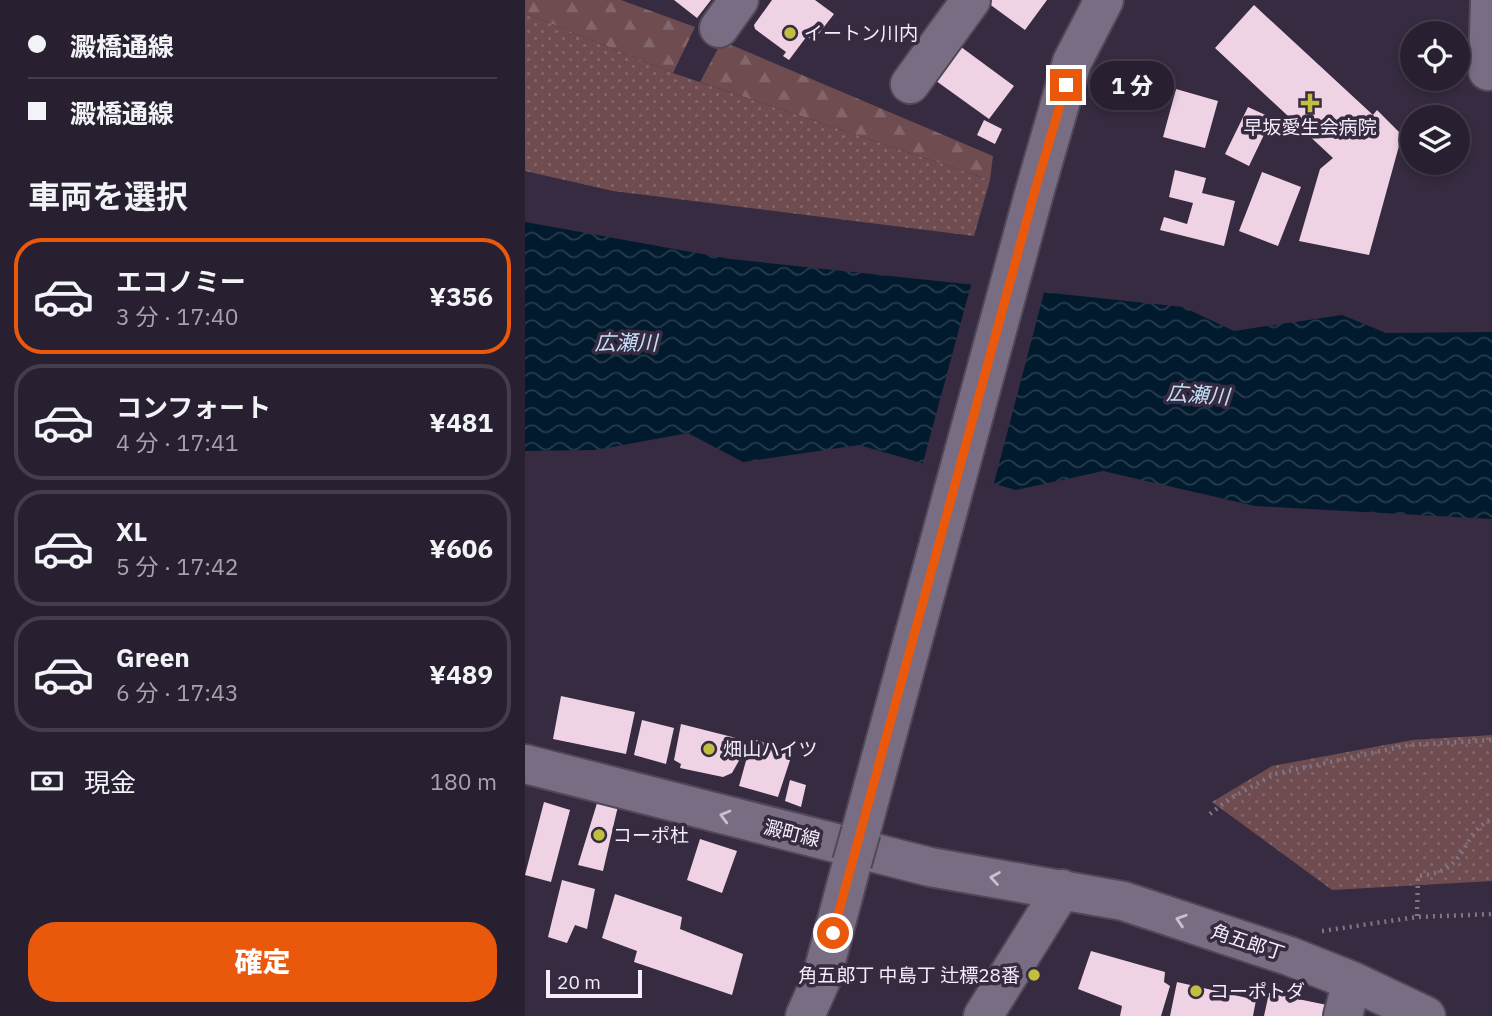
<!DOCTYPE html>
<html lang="ja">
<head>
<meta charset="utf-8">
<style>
  :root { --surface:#282030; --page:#302838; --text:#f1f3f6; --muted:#a5a3ab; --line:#443e4c; --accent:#ea580c }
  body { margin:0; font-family:"IBM Plex Sans","Noto Sans JP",sans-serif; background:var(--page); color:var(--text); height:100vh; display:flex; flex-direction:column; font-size:26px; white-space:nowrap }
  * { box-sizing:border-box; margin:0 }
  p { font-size:23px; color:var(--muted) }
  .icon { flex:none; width:38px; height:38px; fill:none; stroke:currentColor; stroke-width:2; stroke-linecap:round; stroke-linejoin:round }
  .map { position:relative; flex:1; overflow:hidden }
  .side { display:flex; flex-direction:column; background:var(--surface); width:525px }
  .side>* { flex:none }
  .banner { display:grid; align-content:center; height:154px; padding:0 28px; background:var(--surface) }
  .fabs { position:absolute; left:875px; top:21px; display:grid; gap:14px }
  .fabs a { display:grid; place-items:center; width:70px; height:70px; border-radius:50%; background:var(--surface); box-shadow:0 4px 10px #0003,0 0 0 2px var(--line); font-size:35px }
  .scale { position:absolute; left:21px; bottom:18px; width:96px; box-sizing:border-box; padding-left:7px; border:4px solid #f4edfa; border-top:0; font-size:19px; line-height:24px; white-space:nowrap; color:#f4edfa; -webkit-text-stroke:5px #362b40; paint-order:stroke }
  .end { position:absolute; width:32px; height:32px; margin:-16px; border:9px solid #ea580c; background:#fff; box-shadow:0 0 0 4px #fff }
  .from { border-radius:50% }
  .bubble { position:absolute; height:49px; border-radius:24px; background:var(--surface); box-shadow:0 4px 10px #0003,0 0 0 2px var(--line); font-size:23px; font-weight:800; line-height:49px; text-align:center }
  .banner b { display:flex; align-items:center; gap:24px; height:66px; font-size:26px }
  .banner b+b { border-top:2px solid var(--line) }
  .banner i { width:18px; height:18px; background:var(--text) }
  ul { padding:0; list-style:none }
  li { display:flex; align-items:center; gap:21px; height:116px; margin:0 14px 10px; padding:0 14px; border:4px solid var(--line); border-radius:28px }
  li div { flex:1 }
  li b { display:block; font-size:26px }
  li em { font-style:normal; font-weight:800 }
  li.selected { border-color:var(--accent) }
  li>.icon { width:63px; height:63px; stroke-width:1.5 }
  h2 { padding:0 28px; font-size:32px; line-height:84px }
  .pay { display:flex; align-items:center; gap:18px; height:77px; padding:0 28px; font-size:26px }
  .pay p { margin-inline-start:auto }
  .button { display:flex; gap:14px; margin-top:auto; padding:14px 28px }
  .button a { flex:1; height:80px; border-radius:28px; background:var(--accent); color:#fff; font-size:28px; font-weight:800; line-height:80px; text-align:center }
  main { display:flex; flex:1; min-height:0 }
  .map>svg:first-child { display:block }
  .forest { fill:url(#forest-firs) }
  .park { fill:url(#park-dots) }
  .water { fill:url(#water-waves) }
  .pier { fill:#362b40 }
  .building { fill:#efd2e4 }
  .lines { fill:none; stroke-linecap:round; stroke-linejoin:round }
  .minor-casing { stroke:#514759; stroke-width:42 }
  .path { stroke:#807688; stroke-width:4.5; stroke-dasharray:2 5; stroke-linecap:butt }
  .minor { stroke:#796d84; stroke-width:38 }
  .minor-bridge-casing { stroke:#514759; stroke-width:42; stroke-linecap:butt }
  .minor-bridge { stroke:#796d84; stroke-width:38 }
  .oneway { stroke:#c9c0d1 }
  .route { stroke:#ea580c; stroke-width:9 }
  .poi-dot { fill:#c1be40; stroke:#362b40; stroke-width:2.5 }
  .labels { text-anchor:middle; stroke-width:7; stroke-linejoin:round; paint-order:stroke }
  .poi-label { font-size:19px; fill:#f4edfa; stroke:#362b40; text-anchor:start }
  .street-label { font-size:19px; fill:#f4edfa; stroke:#362b40 }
  .water-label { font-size:21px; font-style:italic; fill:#c3e0fb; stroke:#362b40 }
</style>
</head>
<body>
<main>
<section class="side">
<div class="banner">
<b><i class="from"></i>澱橋通線</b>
<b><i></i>澱橋通線</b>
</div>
<h2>車両を選択</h2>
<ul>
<li class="selected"><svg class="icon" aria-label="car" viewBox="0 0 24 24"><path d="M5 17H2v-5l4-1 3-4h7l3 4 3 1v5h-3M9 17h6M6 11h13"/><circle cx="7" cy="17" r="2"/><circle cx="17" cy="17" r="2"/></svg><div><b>エコノミー</b><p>3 分 · 17:40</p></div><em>¥356</em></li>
<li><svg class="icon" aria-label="car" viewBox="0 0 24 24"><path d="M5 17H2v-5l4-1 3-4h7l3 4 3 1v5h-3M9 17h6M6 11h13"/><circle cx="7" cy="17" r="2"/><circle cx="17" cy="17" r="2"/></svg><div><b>コンフォート</b><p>4 分 · 17:41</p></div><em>¥481</em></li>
<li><svg class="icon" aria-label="car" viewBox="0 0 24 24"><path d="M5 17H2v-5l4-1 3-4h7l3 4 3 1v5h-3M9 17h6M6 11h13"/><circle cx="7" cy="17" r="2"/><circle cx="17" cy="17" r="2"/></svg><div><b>XL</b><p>5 分 · 17:42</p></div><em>¥606</em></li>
<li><svg class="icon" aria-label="car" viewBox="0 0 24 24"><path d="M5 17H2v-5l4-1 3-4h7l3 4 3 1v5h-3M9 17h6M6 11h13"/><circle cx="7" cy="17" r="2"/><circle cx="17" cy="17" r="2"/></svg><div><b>Green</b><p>6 分 · 17:43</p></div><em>¥489</em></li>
</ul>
<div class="pay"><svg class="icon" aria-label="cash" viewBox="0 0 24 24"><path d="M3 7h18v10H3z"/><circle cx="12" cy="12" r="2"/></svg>現金<p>180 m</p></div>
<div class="button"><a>確定</a></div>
</section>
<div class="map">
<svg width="967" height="1016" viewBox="0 0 967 1016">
  <defs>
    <pattern id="forest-firs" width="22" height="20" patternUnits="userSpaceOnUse" patternTransform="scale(1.75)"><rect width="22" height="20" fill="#6e4c4f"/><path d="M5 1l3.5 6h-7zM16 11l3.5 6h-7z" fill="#836669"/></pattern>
    <pattern id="park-dots" width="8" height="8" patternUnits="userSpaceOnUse" patternTransform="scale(1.75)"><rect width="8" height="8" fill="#6e4c4f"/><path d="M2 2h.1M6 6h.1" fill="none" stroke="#836669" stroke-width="1.8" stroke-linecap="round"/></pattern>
    <pattern id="water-waves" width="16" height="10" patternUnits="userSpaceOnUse" patternTransform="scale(1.75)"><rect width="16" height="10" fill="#011a2e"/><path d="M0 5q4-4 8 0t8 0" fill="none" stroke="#273c4d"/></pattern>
  </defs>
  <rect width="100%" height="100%" fill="#362b40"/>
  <!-- forest -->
  <path class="forest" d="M0,0h96l74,27 -22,46 -148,-60z
    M197,41l271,115 -3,24 -290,-98z"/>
  <!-- park -->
  <path class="park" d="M0,13l148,60 317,107 -16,56 -361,-45 -88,-20z
    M967,735v146l-160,9 -120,-88 60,-36 140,-26z"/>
  <!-- water -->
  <path class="water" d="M0,222l205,37 453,48 51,24 108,-16 44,18 106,-1v187l-237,-13 -152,-35 -87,19 -157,-45 -116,17 -55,-29 -92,17 -71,1z"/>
  <!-- pier -->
  <path class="pier" d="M447,281l73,8 -52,198 -71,-21z"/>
  <!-- building -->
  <path class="building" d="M149,0h37l-14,18z
    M247,0h43l19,14 -21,27 -6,-5 -18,24 -6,-4 3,-4 -31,-23 -1,-4z
    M465,0h57l-22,30 -37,-27z
    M729,5l119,110 4,-5 25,25 -33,120 -70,-14 21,-72 13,-11 -118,-110z
    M432,44l57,42 -25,33 -57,-41z
    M651,89l42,12 -13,47 -42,-11z
    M723,107l24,11 -23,48 -24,-12z
    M459,120l18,9 -7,15 -18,-9z
    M650,170l31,8 -4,15 33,8 -11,45 -64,-16 4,-13 23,7 6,-21 -24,-6z
    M737,172l39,15 -23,59 -39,-15z
    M36,696l74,16 -9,42 -73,-15z
    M117,720l32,8 -8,36 -32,-9z
    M156,724l63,16 -3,17 -9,16 -9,4 -43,-9 1,-4 -7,-4z
    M227,739l41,12 -15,46 -39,-11z
    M265,780l16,5 -5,22 -16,-6z
    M73,800l20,6 -15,65 -25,-6z
    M19,802l26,8 -19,72 -26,-7z
    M175,839l37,12 -15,42 -35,-13z
    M37,880l33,9 -8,40 -12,-4 -8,18 -19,-6z
    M90,894l67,23 -2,12 63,25 -11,41 -98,-33 3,-11 -35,-13z
    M566,951l74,21 -1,10 6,4 -9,30h-41l2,-10 -44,-17z
    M652,982l79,18 -3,16h-83z
    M744,993l58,12 -2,11h-61z"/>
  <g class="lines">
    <!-- minor casing -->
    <g class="minor-casing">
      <path id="minor" d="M194,28l20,-28
        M963,71l2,-71
        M385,84l61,-84
        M0,764l405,103 193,34 166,55 63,25 74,35
        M336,831l174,-641 37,-128 32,-62
        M280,1016l16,-36 31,-117
        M458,1016l79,-127
        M818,1016l9,-35"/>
    </g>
    <!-- path -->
    <path class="path" d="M685,814l19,-15 46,-25 134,-29 83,-5
      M892,916l1,-40c37,-4 38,-16 56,-43 5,-6 12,-11 18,-15
      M797,931l95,-14 75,-3"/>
    <!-- minor -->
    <use href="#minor" class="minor"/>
    <!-- minor-bridge casing -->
    <g class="minor-bridge-casing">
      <path id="minor-bridge" d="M327,863l9,-32"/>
    </g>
    <!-- minor-bridge -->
    <use href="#minor-bridge" class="minor-bridge"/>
  </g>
  <!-- one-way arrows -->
  <defs><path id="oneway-chevron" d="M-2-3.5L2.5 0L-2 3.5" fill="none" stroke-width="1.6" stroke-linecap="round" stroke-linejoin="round" transform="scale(1.75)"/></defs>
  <g class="oneway">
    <use href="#oneway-chevron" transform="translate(200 816) rotate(-165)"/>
    <use href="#oneway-chevron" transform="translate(470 878) rotate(-171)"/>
    <use href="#oneway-chevron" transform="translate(656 920) rotate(-162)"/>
  </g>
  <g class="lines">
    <!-- route -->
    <path class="route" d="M308,933l202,-743 31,-105"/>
  </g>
  <!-- markers -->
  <g class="poi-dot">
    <circle cx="265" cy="33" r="7"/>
    <path d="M781.5 92.5h7v7h7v7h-7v7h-7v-7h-7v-7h7z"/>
    <circle cx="184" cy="749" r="7"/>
    <circle cx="74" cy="835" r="7"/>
    <circle cx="509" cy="975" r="7"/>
    <circle cx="671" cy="991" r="7"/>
  </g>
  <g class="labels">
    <!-- poi labels -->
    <g class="poi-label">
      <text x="279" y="40">イートン川内</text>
      <text x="785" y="134" text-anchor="middle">早坂愛生会病院</text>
      <text x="198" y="756">畑山ハイツ</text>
      <text x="88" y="842">コーポ杜</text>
      <text x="495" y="982" text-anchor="end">角五郎丁 中島丁 辻標28番</text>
      <text x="685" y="998">コーポトダ</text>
    </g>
    <!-- street labels -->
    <g class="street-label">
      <text transform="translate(267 833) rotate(14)" y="7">澱町線</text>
      <text transform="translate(723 942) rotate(18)" y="7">角五郎丁</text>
    </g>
    <!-- water labels -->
    <g class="water-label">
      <text x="101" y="350">広瀬川</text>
      <text transform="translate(673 395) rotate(4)" y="7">広瀬川</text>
    </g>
  </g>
</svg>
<div class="fabs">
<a><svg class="icon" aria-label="locate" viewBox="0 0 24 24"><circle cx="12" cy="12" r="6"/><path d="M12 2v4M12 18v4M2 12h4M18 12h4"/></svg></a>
<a><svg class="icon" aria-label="layers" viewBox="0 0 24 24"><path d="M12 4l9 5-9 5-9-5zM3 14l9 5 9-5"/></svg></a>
</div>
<div class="scale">20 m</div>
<i class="end from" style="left:308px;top:933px"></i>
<i class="end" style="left:541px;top:85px"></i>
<div class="bubble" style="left:565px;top:61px;width:84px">1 分</div>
</div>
</main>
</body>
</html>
